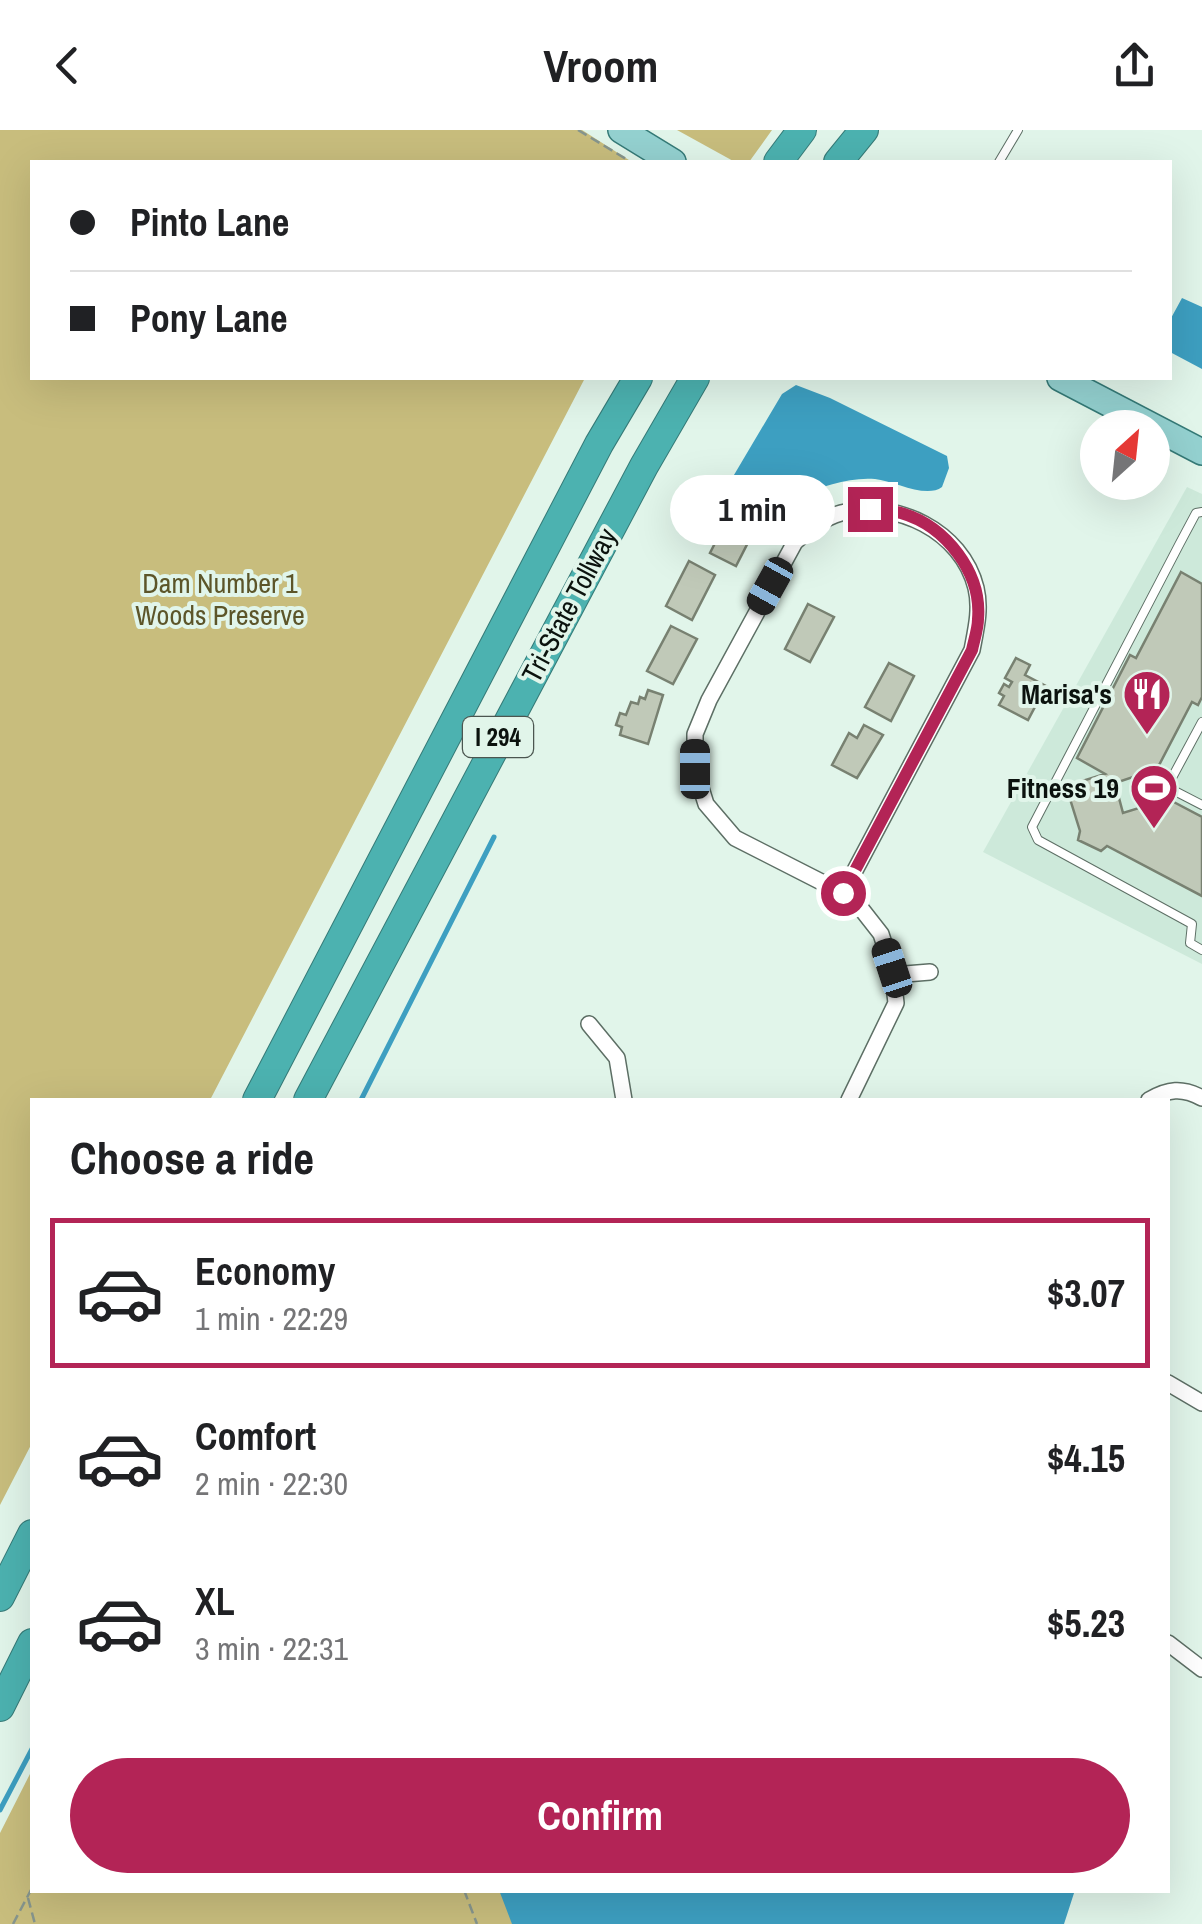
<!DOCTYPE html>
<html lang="en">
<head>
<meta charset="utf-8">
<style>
  :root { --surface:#fff; --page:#f2f2f2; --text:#202124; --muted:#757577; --line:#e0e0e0; --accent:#b32456 }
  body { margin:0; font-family:"Archivo Narrow",sans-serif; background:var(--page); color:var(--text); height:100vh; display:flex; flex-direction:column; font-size:38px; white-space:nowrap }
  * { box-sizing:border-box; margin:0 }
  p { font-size:32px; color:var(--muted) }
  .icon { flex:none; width:55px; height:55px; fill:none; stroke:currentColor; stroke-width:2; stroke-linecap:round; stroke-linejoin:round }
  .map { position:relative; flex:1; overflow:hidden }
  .drawer { position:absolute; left:30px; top:968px; width:1140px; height:795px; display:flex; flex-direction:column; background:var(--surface); border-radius:0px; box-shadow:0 10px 40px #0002 }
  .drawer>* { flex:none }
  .guide { position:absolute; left:30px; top:30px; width:1142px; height:220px; border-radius:0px; box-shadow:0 10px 40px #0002; display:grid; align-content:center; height:220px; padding:0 40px; background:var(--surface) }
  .needle { width:65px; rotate:27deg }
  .buttons { position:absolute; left:1080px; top:280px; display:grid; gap:20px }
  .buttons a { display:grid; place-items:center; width:90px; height:90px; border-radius:50%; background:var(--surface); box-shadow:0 10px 40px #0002; font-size:50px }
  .end { position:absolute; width:45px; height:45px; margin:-22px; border:12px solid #b32456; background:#fff; box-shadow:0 0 0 5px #fff }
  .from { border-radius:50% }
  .bubble { position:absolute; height:70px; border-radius:35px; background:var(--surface); box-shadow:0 10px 40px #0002; font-size:32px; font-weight:700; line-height:70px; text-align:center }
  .car { position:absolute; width:30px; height:60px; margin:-30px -15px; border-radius:12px; box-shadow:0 0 8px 2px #0007; background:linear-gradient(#222 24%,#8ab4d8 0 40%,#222 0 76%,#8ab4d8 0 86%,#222 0) }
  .guide b { display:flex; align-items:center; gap:35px; height:95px; font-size:38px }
  .guide b+b { border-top:2px solid var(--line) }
  .guide i { width:25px; height:25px; background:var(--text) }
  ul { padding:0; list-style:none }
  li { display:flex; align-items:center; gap:30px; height:150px; margin:0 20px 15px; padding:0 20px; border:5px solid transparent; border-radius:0px }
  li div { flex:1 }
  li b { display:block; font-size:38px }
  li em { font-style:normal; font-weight:700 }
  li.selected { border-color:var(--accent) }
  li>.icon { width:90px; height:90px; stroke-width:1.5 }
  h2 { padding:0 40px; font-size:45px; line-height:120px }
  .primary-button { display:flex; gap:20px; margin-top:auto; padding:20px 40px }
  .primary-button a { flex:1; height:115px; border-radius:60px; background:var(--accent); color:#fff; font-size:40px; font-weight:700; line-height:115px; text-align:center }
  header { display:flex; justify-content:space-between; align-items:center; height:130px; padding:0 40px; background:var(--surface); font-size:45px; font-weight:700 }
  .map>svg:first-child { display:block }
  .built { fill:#cde9da }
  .green { fill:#c8bd7d }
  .water { fill:#3d9fc1 }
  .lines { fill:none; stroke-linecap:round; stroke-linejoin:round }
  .stream { stroke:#3d9fc1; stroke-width:5 }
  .building { fill:#c0c9b8; stroke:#788171; stroke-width:2.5 }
  .service-casing { stroke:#5d6f65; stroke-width:10 }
  .minor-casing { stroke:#5d6f65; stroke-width:18 }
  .primary-casing { stroke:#357a77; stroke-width:28 }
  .motorway-casing { stroke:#357a77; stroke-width:30 }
  .path { stroke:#86958d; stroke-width:2.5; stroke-dasharray:10 5; stroke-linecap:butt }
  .service { stroke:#fff; stroke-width:8 }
  .minor { stroke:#fff; stroke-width:15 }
  .primary { stroke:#94d1d0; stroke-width:25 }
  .motorway { stroke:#4cb2b0; stroke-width:28 }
  .route { stroke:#b32456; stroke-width:12 }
  .labels { text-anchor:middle; stroke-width:8; stroke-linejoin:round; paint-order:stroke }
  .shield { fill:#e1f5ea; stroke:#4b5650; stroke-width:2.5 }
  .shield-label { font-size:25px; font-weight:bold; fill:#0b120e }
  .park-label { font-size:28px; fill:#5c5529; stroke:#e1f5ea }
  .street-label { font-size:28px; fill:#0b120e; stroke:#e1f5ea }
  .poi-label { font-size:28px; font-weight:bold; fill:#0b120e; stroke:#e1f5ea; text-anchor:end }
</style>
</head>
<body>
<header><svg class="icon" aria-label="back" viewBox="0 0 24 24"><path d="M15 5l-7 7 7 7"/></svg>Vroom<svg class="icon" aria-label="share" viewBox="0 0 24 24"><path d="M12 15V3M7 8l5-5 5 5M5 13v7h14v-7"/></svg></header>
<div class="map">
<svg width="1202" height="1794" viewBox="0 0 1202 1794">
  <rect width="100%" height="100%" fill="#e1f5ea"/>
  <!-- built -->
  <path class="built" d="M1187,357l15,7v470l-219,-112z"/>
  <!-- green -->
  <path class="green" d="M0,0h582l50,32h-600v216h553l-375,722h-178v343l-32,62z
    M677,0h95l-23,32h-14z
    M32,1640v120h875l70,34h-977v-91z"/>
  <!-- water -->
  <path class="water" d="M1182,168l20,9v62l-32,-17v-32z
    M796,255l34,13 117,58 2,12 -7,19c-16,12 -48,-6 -67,-8 -25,-2 -54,7 -75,18 -9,5 -16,16 -27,15 -13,0 -37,-21 -42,-32l51,-86z
    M499,1760h576l-11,34h-552z"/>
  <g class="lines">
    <!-- stream -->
    <path class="stream" d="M361,970l133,-263
      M0,1680l32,-61"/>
  </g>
  <!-- building -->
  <path class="building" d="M733,378l26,13 -23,45 -26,-13z
    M689,431l26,14 -23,45 -26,-14z
    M1181,442l21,12v113l-4,8 -6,-3 -35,67 -42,14 8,30 45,-14 34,18v79l-95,-50 -6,5 -23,-11 2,-9 -14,-45 39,-12 -28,-16 53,-103 6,3z
    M808,474l26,13 -24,45 -25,-13z
    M671,496l26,13 -24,45 -26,-13z
    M1016,528l14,7 -5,10 21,11 -18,34 -29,-15 5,-9 -5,-3 5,-9 5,3 3,-5 -7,-4z
    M889,533l25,13 -23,45 -26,-14z
    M648,560l15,5 -15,49 -28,-9 2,-8 -6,-2 4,-12 6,2 5,-13 7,2 2,-7 5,2z
    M864,595l19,10 -26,43 -25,-13 17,-32 8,5z"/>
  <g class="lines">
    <!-- service casing -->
    <g class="service-casing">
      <path id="service" d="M999,32l19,-32
        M1202,382l-6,1 -16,30 -148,284 6,13 154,84 -2,19 12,7
        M1202,592l-35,65 35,18"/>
    </g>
    <!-- minor casing -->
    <g class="minor-casing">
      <path id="minor" d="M843,763l129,-243c4,-21 9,-41 4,-62 -14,-57 -80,-89 -135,-75 -18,5 -32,17 -46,29l-86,158 -14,34v35l11,35 29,34 108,55 20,18 18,23 11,34 4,35 -47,97
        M893,845l37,-3
        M589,894l28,34 7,42
        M1149,970c19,-11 33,-13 53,-2
        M1168,1253l34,20
        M1168,1513l34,26"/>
    </g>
    <!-- primary casing -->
    <g class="primary-casing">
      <path id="primary" d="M621,0l52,32
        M1060,248l142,74"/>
    </g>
    <!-- motorway casing -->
    <g class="motorway-casing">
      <path id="motorway" d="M778,32l24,-32
        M838,32l26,-32
        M257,970l342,-656 39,-66
        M308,970l336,-634 51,-88
        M0,1467l32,-63
        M0,1577l32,-64"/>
    </g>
    <!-- path -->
    <path class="path" d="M578,0l53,32
      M464,1760l13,34
      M28,1768l7,26
      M13,1794l19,-36"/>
    <!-- service -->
    <use href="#service" class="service"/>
    <!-- minor -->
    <use href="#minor" class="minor"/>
    <!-- primary -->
    <use href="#primary" class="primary"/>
    <!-- motorway -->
    <use href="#motorway" class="motorway"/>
  </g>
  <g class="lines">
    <!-- route -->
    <path class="route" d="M843,763l129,-243c2,-10 6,-21 6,-31 4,-46 -32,-93 -77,-106 -9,-3 -21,-3 -31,-4"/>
  </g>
  <!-- icons -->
  <defs>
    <g id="restaurant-pin" transform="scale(2.5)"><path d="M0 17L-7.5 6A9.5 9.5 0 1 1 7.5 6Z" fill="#b32456" stroke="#e1f5ea"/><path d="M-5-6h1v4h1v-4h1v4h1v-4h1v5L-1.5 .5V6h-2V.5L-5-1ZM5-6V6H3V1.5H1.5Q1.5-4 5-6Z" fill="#fff"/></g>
    <g id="stadium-pin" transform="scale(2.5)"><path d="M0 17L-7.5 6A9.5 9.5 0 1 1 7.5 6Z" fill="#b32456" stroke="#e1f5ea"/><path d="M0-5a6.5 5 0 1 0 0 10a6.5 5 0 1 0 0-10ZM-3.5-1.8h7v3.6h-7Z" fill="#fff"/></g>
  </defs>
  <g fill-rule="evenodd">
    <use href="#restaurant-pin" x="1147" y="564"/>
    <use href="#stadium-pin" x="1154" y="658"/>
  </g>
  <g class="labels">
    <!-- shield labels -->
    <rect class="shield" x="463" y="587" width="70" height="40" rx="8"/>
    <g class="shield-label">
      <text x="498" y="616">I 294</text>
    </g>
    <!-- park labels -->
    <g class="park-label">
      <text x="220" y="463">Dam Number 1<tspan x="220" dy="32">Woods Preserve</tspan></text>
    </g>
    <!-- street labels -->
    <g class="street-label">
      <text transform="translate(569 475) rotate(-62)" y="10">Tri-State Tollway</text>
    </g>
    <!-- poi labels -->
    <g class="poi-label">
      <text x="1112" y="574">Marisa's</text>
      <text x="1119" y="668">Fitness 19</text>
    </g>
  </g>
</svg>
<div class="buttons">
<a><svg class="needle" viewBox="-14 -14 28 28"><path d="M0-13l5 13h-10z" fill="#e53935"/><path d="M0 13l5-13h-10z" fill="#757577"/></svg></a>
</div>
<i class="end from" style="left:843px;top:763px"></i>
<i class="end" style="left:870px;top:379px"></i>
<div class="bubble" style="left:670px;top:345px;width:165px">1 min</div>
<i class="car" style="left:770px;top:456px;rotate:209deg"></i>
<i class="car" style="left:695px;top:639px;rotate:0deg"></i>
<i class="car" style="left:892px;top:838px;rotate:342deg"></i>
<div class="guide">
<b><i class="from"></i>Pinto Lane</b>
<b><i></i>Pony Lane</b>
</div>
<section class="drawer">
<h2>Choose a ride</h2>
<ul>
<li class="selected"><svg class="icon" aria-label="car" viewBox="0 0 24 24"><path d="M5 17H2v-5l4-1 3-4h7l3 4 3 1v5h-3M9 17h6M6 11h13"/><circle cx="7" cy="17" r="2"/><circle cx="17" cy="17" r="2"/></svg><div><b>Economy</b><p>1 min · 22:29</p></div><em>$3.07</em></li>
<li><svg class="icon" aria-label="car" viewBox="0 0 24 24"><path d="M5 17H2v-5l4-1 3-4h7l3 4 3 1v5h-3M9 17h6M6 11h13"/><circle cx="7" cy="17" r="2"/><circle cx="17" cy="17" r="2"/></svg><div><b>Comfort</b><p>2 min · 22:30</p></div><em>$4.15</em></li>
<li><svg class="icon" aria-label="car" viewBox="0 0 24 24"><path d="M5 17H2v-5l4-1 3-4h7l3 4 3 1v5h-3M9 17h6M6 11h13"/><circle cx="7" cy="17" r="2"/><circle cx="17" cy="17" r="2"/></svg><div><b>XL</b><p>3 min · 22:31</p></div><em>$5.23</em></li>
</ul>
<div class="primary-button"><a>Confirm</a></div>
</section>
</div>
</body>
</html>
